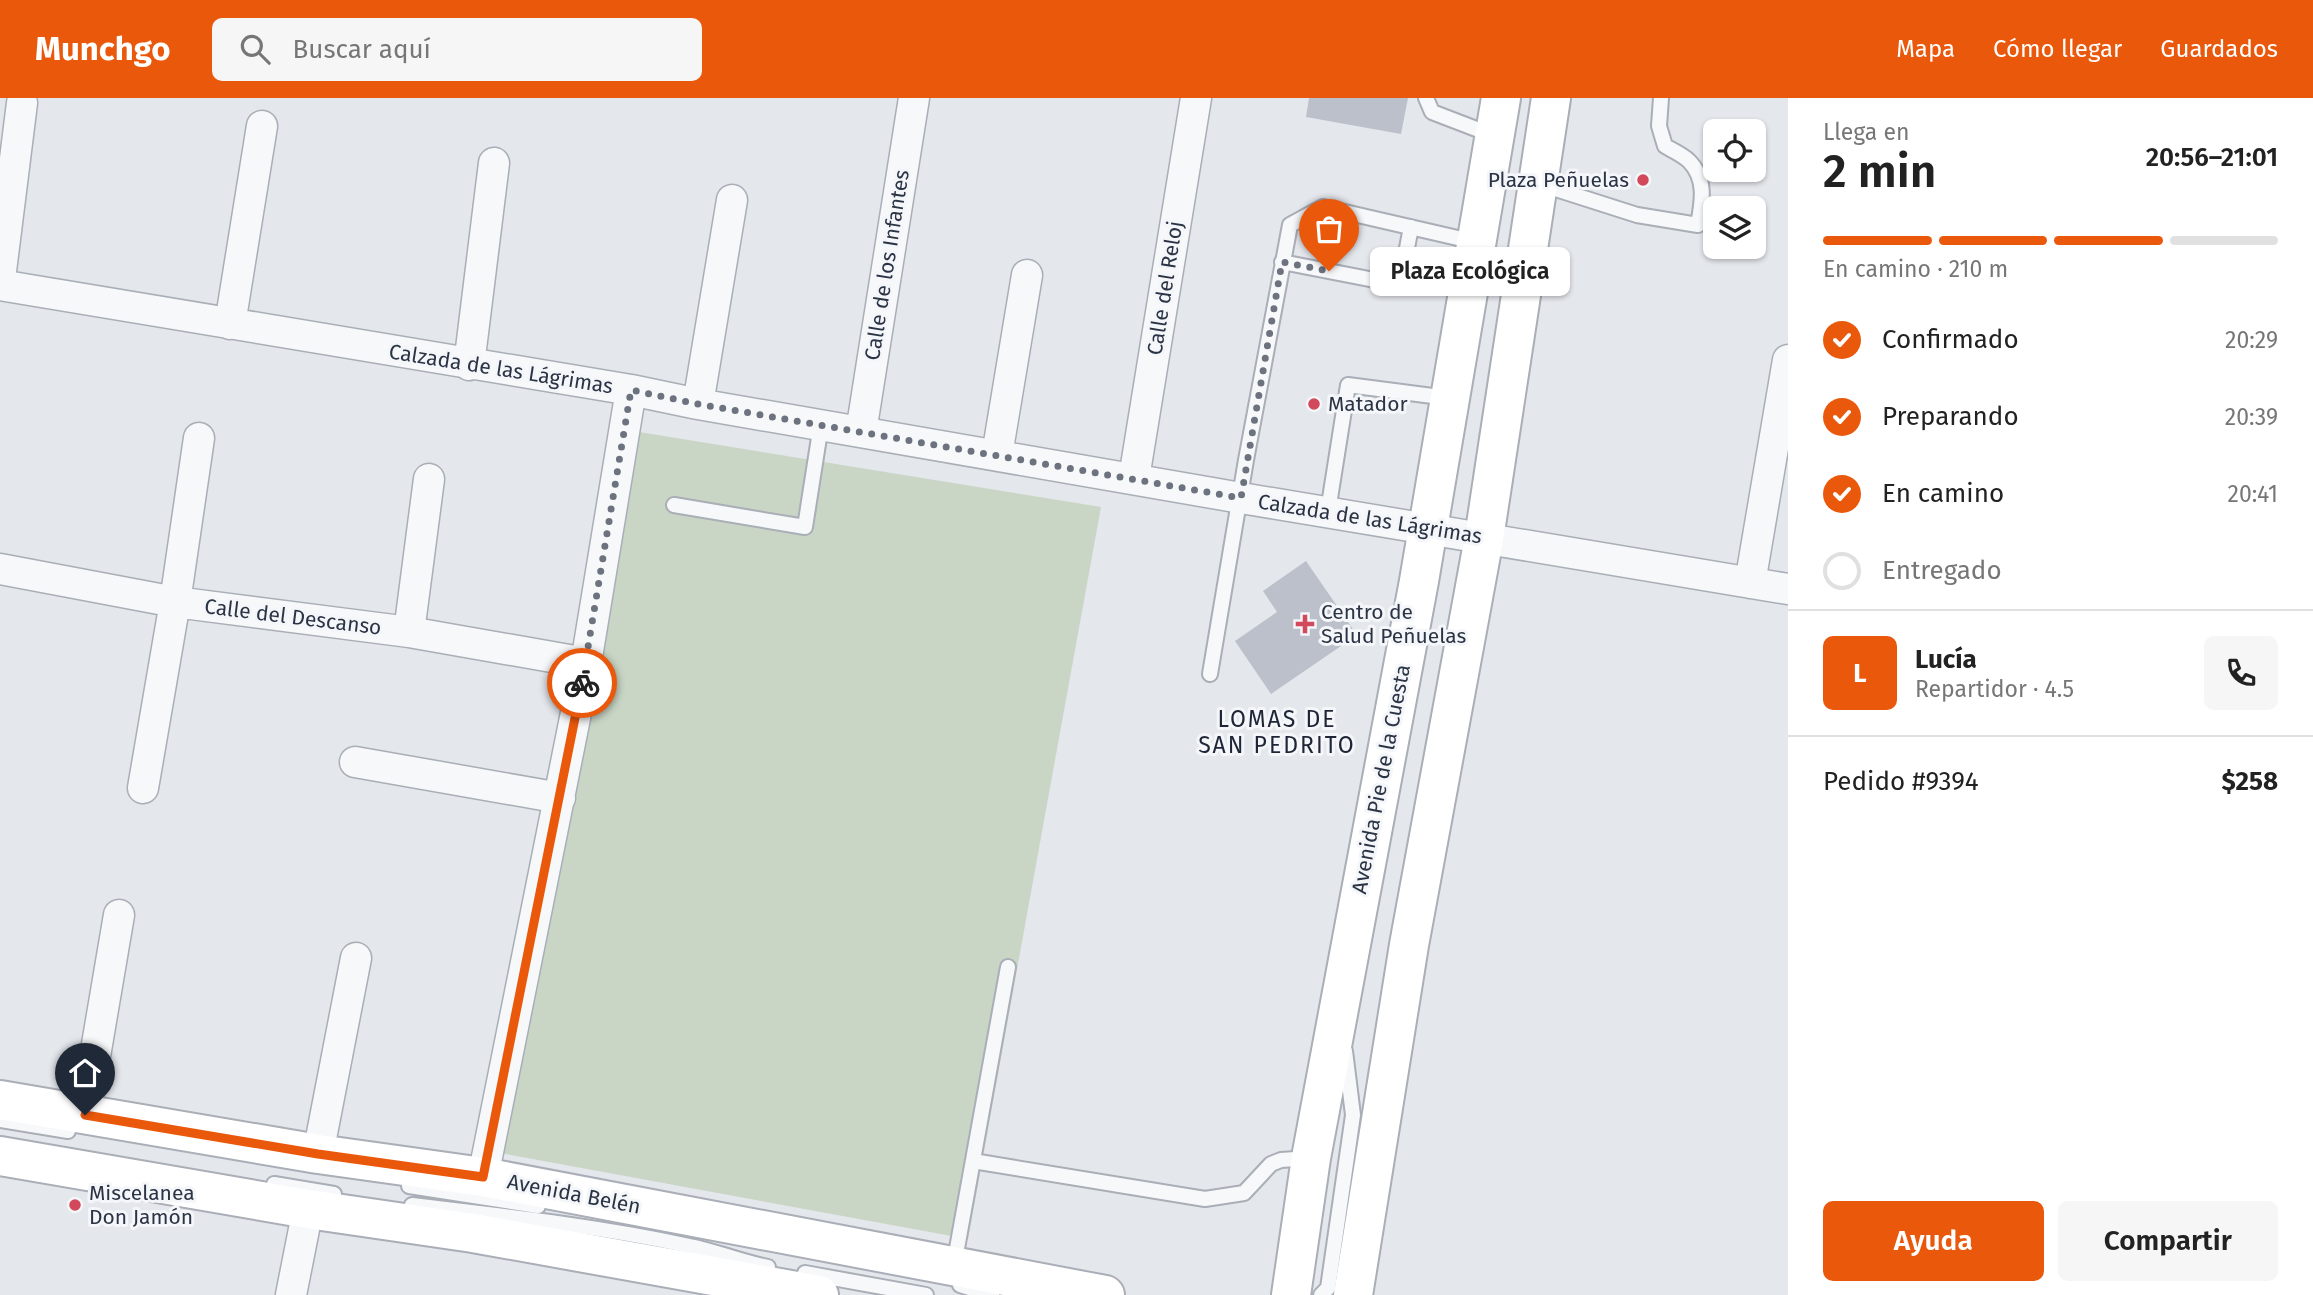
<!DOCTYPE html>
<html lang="es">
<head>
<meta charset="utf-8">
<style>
  body { margin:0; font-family:"Fira Sans",sans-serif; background:#f6f6f6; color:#222; height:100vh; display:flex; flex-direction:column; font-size:26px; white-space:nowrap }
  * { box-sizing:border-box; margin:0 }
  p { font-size:23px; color:#767676 }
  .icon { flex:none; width:38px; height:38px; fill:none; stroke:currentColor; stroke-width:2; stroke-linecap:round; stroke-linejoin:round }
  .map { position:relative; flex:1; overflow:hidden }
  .drawer { display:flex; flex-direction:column; background:#fff; width:525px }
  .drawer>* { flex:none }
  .fabs { position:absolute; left:1703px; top:21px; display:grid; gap:14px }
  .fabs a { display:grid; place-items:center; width:63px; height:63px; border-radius:10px; background:#fff; box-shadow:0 2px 5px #0004; font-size:35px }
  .pin { position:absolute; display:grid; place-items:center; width:60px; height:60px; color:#fff; margin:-72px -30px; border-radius:50% 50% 50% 0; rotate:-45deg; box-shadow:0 0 7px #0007 }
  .pin .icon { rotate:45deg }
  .courier { position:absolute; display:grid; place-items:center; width:70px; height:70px; margin:-35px; border:5px solid #ea580c; border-radius:50%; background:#fff; color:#222; box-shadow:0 2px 9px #0007 }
  .bubble { position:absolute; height:49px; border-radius:10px; background:#fff; box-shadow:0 2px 5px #0004; font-size:23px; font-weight:600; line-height:49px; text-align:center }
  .head em { font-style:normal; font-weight:600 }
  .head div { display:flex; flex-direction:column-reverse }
  .head { display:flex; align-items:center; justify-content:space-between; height:119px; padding:0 35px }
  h1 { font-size:46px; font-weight:600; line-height:52px }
  .bar { display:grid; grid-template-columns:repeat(4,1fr); gap:10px 7px; align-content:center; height:84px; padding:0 35px }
  .bar i { height:9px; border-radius:5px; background:#e0e0e0 }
  .bar .on { background:#ea580c }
  .bar p { grid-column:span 4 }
  .line { display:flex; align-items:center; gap:18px; padding:0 35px; border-top:2px solid #e0e0e0 }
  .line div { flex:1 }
  .round { display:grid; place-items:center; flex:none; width:74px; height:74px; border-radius:10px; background:#f6f6f6 }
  ol { padding:0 35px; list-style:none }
  li { display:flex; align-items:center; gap:21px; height:77px }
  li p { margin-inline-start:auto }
  li .icon { padding:7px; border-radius:50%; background:#ea580c; color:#fff; stroke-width:4 }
  li:last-child { color:#767676 }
  li i { width:38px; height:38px; border:4px solid #e0e0e0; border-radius:50% }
  .action { display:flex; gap:14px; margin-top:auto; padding:14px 35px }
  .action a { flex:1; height:80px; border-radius:10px; background:#ea580c; color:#fff; font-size:28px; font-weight:600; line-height:80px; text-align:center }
  .action a+a { background:#f6f6f6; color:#222 }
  header { display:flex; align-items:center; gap:42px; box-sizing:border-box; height:98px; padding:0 35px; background:#ea580c; color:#fff }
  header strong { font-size:33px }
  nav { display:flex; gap:38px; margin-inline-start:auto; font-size:24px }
  .search { width:490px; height:63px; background:#f6f6f6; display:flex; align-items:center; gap:18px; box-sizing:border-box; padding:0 24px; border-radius:10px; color:#767676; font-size:26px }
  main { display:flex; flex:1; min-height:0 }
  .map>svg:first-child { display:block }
  .green { fill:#c9d6c5 }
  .building { fill:#bbc0ca }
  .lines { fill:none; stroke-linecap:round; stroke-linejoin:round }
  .service-casing { stroke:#a9aeb7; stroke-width:18 }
  .minor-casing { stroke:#a9aeb7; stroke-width:33 }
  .secondary-casing { stroke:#a9aeb7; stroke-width:42 }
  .service { stroke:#f7f8fa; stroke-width:14 }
  .minor { stroke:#f7f8fa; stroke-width:30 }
  .secondary { stroke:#fff; stroke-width:38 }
  .done { stroke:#6c737f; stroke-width:7; stroke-dasharray:0 12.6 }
  .route { stroke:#ea580c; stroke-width:9 }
  .poi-dot { fill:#d1495b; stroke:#f4f6f9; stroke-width:2.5 }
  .labels { text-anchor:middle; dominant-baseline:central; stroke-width:6; stroke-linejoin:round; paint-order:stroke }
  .poi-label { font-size:21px; fill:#2b3445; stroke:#f4f6f9; text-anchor:start }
  .street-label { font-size:21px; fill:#2b3445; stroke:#f4f6f9 }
  .neighbourhood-label { font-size:23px; letter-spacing:2px; fill:#1d2536; stroke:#f4f6f9 }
</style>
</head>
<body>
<header>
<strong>Munchgo</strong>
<div class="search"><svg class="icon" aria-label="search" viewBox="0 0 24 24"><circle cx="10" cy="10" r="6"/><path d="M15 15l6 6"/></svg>Buscar aquí</div>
<nav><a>Mapa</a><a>Cómo llegar</a><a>Guardados</a></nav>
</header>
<main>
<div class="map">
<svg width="1788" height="1197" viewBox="0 0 1788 1197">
  <rect width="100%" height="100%" fill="#e4e7ec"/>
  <path class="green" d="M633,333L1101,409L968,1141L500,1055Z"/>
  <path class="building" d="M1309,0H1408L1401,36L1306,19Z
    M1306,463L1357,537L1271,596L1235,543L1277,514L1263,493Z"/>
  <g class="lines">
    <defs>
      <path id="service" d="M1426,0L1432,14L1492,37
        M1540,86L1637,117L1698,127C1702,105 1707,81 1689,63C1683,57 1672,52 1665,48L1659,28L1661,0
        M1282,164L1400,187L1411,129
        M674,407L805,429L821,327
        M1328,413L1348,287L1448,300
        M1210,576L1246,362L1290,127L1323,109L1475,144
        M0,1022L68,1033
        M973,1063L1205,1101L1244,1095L1271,1066L1281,1062L1310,1060
        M274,1086L334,1096
        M409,1088L538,1108
        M412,1107C505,1118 598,1128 690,1148C716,1153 741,1164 768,1169
        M954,1167L1008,869
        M805,1175L926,1197
        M960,1187L992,1197
        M1321,1197L1328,1190L1353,1017L1345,953"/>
      <path id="minor" d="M0,181L22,5
        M0,187L631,292L698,306L1241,400L1788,491
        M230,226L262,28
        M469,267L494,65
        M698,306L732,102
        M861,334L914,0
        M997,357L1027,177
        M1134,380L1196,0
        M0,471L175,504L409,534L586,565
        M1750,485L1788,262
        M409,534L429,381
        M355,664L560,700
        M143,690L175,504L199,340
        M85,1017L119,817
        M318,1056L356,860
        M483,1079L586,565L631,292
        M291,1197L308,1111"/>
      <path id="secondary" d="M0,1002L318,1056L483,1079L1105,1197
        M0,1058L308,1111L473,1135L819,1197
        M1291,1197L1311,1060L1419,483L1501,0
        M1353,1197L1409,847L1484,440L1551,0"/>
    </defs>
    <use href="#service" class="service-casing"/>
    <use href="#minor" class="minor-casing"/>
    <use href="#secondary" class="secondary-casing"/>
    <use href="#service" class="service"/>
    <use href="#minor" class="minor"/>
    <use href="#secondary" class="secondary"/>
  </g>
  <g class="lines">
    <path class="done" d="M582,585L631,292L698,306L1241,400L1282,164L1329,173"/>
    <path class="route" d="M85,1017L318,1056L483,1079L582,585"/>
  </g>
  <g class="poi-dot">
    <circle cx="1643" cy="82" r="7"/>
    <circle cx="1314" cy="306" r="7"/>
    <path d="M1301.5 515.5h7v7h7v7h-7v7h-7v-7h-7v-7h7z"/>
    <circle cx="75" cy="1107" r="7"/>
  </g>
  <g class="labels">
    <g class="poi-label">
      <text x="1629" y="82" text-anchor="end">Plaza Peñuelas</text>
      <text x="1328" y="306">Matador</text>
      <text x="1321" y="514">Centro de<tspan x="1321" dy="24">Salud Peñuelas</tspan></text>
      <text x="89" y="1095">Miscelanea<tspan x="89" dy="24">Don Jamón</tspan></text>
    </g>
    <g class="street-label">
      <text transform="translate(887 167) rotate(-81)">Calle de los Infantes</text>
      <text transform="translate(1165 190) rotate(-81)">Calle del Reloj</text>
      <text transform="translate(501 271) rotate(9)">Calzada de las Lágrimas</text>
      <text transform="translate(1370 421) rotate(9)">Calzada de las Lágrimas</text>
      <text transform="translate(293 519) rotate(7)">Calle del Descanso</text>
      <text transform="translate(1381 681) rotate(-79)">Avenida Pie de la Cuesta</text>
      <text transform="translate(574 1096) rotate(11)">Avenida Belén</text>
    </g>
    <g class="neighbourhood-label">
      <text x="1277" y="621">LOMAS DE<tspan x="1277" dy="26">SAN PEDRITO</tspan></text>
    </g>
  </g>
</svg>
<div class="fabs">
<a><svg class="icon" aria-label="locate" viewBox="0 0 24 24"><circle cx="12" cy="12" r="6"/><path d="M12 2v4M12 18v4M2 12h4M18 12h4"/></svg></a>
<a><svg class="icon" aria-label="layers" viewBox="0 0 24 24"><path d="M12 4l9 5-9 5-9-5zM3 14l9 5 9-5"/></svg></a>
</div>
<div class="pin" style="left:1329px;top:173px;background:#ea580c"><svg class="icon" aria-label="bag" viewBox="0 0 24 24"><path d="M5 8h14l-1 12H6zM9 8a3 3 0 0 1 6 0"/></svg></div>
<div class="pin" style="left:85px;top:1017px;background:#1f2937"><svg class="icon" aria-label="home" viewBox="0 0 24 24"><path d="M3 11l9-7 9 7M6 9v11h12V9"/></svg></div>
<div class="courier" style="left:582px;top:585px"><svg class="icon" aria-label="bike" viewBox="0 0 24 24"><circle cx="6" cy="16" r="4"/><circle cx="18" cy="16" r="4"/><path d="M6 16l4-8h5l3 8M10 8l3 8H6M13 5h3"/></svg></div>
<div class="bubble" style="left:1370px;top:149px;width:200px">Plaza Ecológica</div>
</div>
<section class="drawer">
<div class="head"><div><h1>2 min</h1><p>Llega en</p></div><em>20:56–21:01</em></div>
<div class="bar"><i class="on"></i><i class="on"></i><i class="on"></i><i></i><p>En camino · 210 m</p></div>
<ol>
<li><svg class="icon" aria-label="check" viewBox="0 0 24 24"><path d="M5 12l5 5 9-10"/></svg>Confirmado<p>20:29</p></li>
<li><svg class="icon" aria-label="check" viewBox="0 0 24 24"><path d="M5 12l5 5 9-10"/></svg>Preparando<p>20:39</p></li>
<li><svg class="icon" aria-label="check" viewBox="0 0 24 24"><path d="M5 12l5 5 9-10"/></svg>En camino<p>20:41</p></li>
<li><i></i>Entregado</li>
</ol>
<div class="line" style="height:126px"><b class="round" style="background:#ea580c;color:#fff">L</b><div><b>Lucía</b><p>Repartidor · 4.5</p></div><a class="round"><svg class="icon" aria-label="phone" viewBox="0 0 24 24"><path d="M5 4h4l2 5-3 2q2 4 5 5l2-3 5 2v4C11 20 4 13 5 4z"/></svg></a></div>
<div class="line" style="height:91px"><div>Pedido #9394</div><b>$258</b></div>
<div class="action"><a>Ayuda</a><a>Compartir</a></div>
</section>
</main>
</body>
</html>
